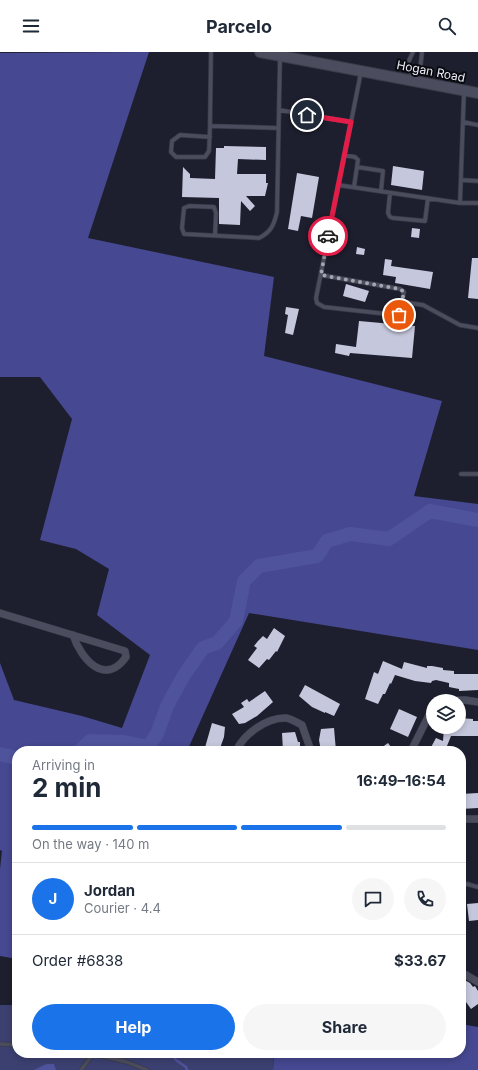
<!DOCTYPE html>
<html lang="en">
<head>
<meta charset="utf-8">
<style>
  body { margin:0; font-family:Inter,sans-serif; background:#f6f6f7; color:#1f2937; height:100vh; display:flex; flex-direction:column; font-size:15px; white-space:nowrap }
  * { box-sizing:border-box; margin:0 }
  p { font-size:13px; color:#747a83 }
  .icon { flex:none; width:22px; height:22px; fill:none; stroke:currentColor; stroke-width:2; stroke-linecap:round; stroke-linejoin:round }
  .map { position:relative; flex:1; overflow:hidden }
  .panel { position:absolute; left:12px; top:694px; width:454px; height:312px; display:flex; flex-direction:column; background:#fff; border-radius:16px; box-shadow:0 2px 6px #0003 }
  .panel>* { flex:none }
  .buttons { position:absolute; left:426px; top:642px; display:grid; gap:8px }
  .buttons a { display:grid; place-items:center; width:40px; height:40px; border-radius:50%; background:#fff; box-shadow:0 2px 6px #0003; font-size:20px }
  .pin { position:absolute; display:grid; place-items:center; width:34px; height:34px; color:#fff; margin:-17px; border:2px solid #fff; border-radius:50%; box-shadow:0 1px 4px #0007 }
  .courier { position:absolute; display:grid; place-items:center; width:40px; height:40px; margin:-20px; border:3px solid #e11d48; border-radius:50%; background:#fff; color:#222; box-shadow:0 1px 5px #0007 }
  .headline em { font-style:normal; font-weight:700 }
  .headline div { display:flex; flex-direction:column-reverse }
  .headline { display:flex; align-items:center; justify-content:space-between; height:68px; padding:0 20px }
  h1 { font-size:26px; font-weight:700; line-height:30px }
  .bar { display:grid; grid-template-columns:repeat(4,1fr); gap:6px 4px; align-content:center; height:48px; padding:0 20px }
  .bar i { height:5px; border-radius:3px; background:#e0e1e3 }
  .bar .selected { background:#1a73e8 }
  .bar p { grid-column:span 4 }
  .line { display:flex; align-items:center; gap:10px; padding:0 20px; border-top:1px solid #e0e1e3 }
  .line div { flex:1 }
  .round { display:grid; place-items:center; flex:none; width:42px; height:42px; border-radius:21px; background:#f6f6f7 }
  .primary-button { display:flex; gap:8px; margin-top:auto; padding:8px 20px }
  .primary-button a { flex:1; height:46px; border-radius:24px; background:#1a73e8; color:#fff; font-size:16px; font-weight:700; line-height:46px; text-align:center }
  .primary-button a+a { background:#f6f6f7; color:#1f2937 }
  header { display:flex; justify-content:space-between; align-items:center; height:52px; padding:0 20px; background:#fff; font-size:18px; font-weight:700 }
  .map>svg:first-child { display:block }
  .green { fill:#3c4071 }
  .forest { fill:#464891 }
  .water { fill:#4f539c }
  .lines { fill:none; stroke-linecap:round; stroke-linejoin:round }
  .stream { stroke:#4f539c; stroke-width:2.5 }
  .river { stroke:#4f539c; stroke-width:14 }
  .building { fill:#c5c7dc }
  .lane-casing { stroke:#3a3b48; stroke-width:5 }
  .street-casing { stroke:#3a3b48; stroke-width:8 }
  .secondary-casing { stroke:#3a3b48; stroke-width:12 }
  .lane { stroke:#4b4d5e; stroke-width:3.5 }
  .street { stroke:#4b4d5e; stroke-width:7 }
  .secondary { stroke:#4b4d5e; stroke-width:10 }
  .done { stroke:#a3a5b1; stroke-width:4; stroke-dasharray:0 7.2 }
  .route { stroke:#e11d48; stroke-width:5 }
  .labels { text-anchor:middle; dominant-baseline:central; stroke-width:4; stroke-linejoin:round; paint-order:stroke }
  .street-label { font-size:12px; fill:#ebedf7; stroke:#090a10 }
</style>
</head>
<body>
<header><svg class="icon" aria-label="menu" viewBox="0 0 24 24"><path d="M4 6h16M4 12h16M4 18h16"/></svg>Parcelo<svg class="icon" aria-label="search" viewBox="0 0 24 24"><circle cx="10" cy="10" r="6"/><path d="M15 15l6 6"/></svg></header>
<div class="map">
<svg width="478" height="1018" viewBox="0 0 478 1018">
  <rect width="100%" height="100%" fill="#1e1f2e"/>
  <path class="green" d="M0,953H17V1001H274L273,1018H0Z"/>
  <path class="forest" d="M149,0L88,186L274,225L264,304L442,349L414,444L478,452V598L249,561L187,699H17V907L0,904V817L2,799L0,798V611L14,648L82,664L122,676L150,603L97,563L109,517L76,497L40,488L72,367L40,325H0V1Z
    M461,972L478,975V1018H273L274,1001H461Z"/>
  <path class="water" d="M46,1012H54L56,1018H34Z"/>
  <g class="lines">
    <path class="stream" d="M170,1001L176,1008L186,1015L187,1018"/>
    <path class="river" d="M80,699L90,689L124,690L148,695L157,682L167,654L184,623L203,596L217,591L236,569L244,529L259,514L317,504L327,489L350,482L389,487L430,459L478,468
      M0,702L17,706"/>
  </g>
  <path class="building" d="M224,94L266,95V108L238,107L237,122H266V131H268L265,144H246L255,154L250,159L241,149L240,173L219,172V146L182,145L183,115L190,122V126L215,127L216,96H224Z
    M393,114L424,119L422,138L391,133Z
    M297,121L319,125L312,166L301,164L298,179L288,177Z
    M412,176L420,177L419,186L411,185Z
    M357,195L365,197L364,203L356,202Z
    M472,206H478V247L468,246Z
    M385,207L392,208L391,214L433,220L430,237L395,231L396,225L383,223Z
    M346,232L369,239L365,250L343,244Z
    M286,255L299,257L293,283L285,281L288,263L285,262Z
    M359,269L415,274L412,306L350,301L349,304L335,301L336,292L356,295Z
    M274,576L285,584L277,600L276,599L269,608L267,607L259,616L248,608L257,596L254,594L258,589L263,584L267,587Z
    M383,609L402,617L404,610L427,616V614H432L443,616V618L454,619V622H478V638L459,639V637L449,635V631L436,628L432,629L431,631L415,629L395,623L391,632L390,631L385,642H383L378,652L365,647L374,620L378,622Z
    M305,633L340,652L334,664L325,660V661L312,655L299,644Z
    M265,639L273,650L257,664L245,671L239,672L232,662L244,655L241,651L247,647L249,650Z
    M399,657L417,665L408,685L390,677Z
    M459,666L473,667V669H478V684H451L445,699H429L436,686L443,689L444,675H459Z
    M212,671L225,675L224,685L219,699H204Z
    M334,676L336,699H321L319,688L321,677Z
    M295,680L298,690H300V699H283L282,681Z
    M388,691L394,699H377Z
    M478,741V756L461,757V742Z
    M478,851V868L469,869L467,852Z
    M461,926L470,931L473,935L475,934L478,939V952L471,957L461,943Z"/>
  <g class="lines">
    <defs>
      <path id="lane" d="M211,0L210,74L278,76
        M412,23L420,19L422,0
        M411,27L412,23L406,15L413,0
        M279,58L351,70
        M463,70L478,73
        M210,85L180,83L172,89L171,100L176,105H205L209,99L210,74
        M344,103L355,105L358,108L354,135
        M357,115L383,119L381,139
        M461,128L478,129
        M338,133L460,151H478
        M390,141L388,161L390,165L393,166L425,169L428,146
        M460,151L464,39
        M215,184L216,161L214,155L189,154L184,156L182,176L184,182L259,186C271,180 274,173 277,160L280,5
        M321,223L400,237L404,240L399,263H396L324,255L317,251L316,246L361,20
        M403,250L423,253L460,273L478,276
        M461,422H478
        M461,833L467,832L478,835
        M0,992L17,993
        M89,1001L127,1010L147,1018
        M81,1018L93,1002"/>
      <path id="street" d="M0,561L125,599L126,605C105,635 81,607 73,583
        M443,649L465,648L478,650
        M236,699C244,682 266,666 285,666C291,666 297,671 302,673L311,699
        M411,699L433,655
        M461,767H478
        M461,920L478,930"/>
      <path id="secondary" d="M260,0L478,41"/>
    </defs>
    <use href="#lane" class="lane-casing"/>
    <use href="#street" class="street-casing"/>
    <use href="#secondary" class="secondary-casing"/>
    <use href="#lane" class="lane"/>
    <use href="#street" class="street"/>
    <use href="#secondary" class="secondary"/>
  </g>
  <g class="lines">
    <path class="done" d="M328,184L321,223L400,237L404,240L399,263"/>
    <path class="route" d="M307,63L351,70L328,184"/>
  </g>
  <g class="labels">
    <g class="street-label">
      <text transform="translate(431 19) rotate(11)">Hogan Road</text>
    </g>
  </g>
</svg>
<div class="buttons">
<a><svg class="icon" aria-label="layers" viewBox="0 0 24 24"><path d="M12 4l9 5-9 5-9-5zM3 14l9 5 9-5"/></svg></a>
</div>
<div class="pin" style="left:399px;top:263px;background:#ea580c"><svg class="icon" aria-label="bag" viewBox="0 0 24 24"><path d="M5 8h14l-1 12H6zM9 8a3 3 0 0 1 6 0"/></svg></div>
<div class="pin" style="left:307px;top:63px;background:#1f2937"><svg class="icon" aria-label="home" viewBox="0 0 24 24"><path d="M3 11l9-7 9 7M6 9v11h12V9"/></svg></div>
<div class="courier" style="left:328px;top:184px"><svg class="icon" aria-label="car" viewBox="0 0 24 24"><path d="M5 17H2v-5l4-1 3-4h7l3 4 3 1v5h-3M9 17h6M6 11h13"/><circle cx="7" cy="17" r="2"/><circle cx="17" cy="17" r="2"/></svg></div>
<section class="panel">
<div class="headline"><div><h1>2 min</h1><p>Arriving in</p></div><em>16:49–16:54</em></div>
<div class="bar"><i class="selected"></i><i class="selected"></i><i class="selected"></i><i></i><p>On the way · 140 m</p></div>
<div class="line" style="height:72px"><b class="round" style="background:#1a73e8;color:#fff">J</b><div><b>Jordan</b><p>Courier · 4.4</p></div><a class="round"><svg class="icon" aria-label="chat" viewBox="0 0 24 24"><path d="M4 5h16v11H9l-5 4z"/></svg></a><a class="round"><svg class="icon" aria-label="phone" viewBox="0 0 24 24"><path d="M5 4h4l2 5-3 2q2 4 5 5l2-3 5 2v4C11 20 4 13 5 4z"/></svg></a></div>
<div class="line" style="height:52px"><div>Order #6838</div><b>$33.67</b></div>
<div class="primary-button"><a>Help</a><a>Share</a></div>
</section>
</div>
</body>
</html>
